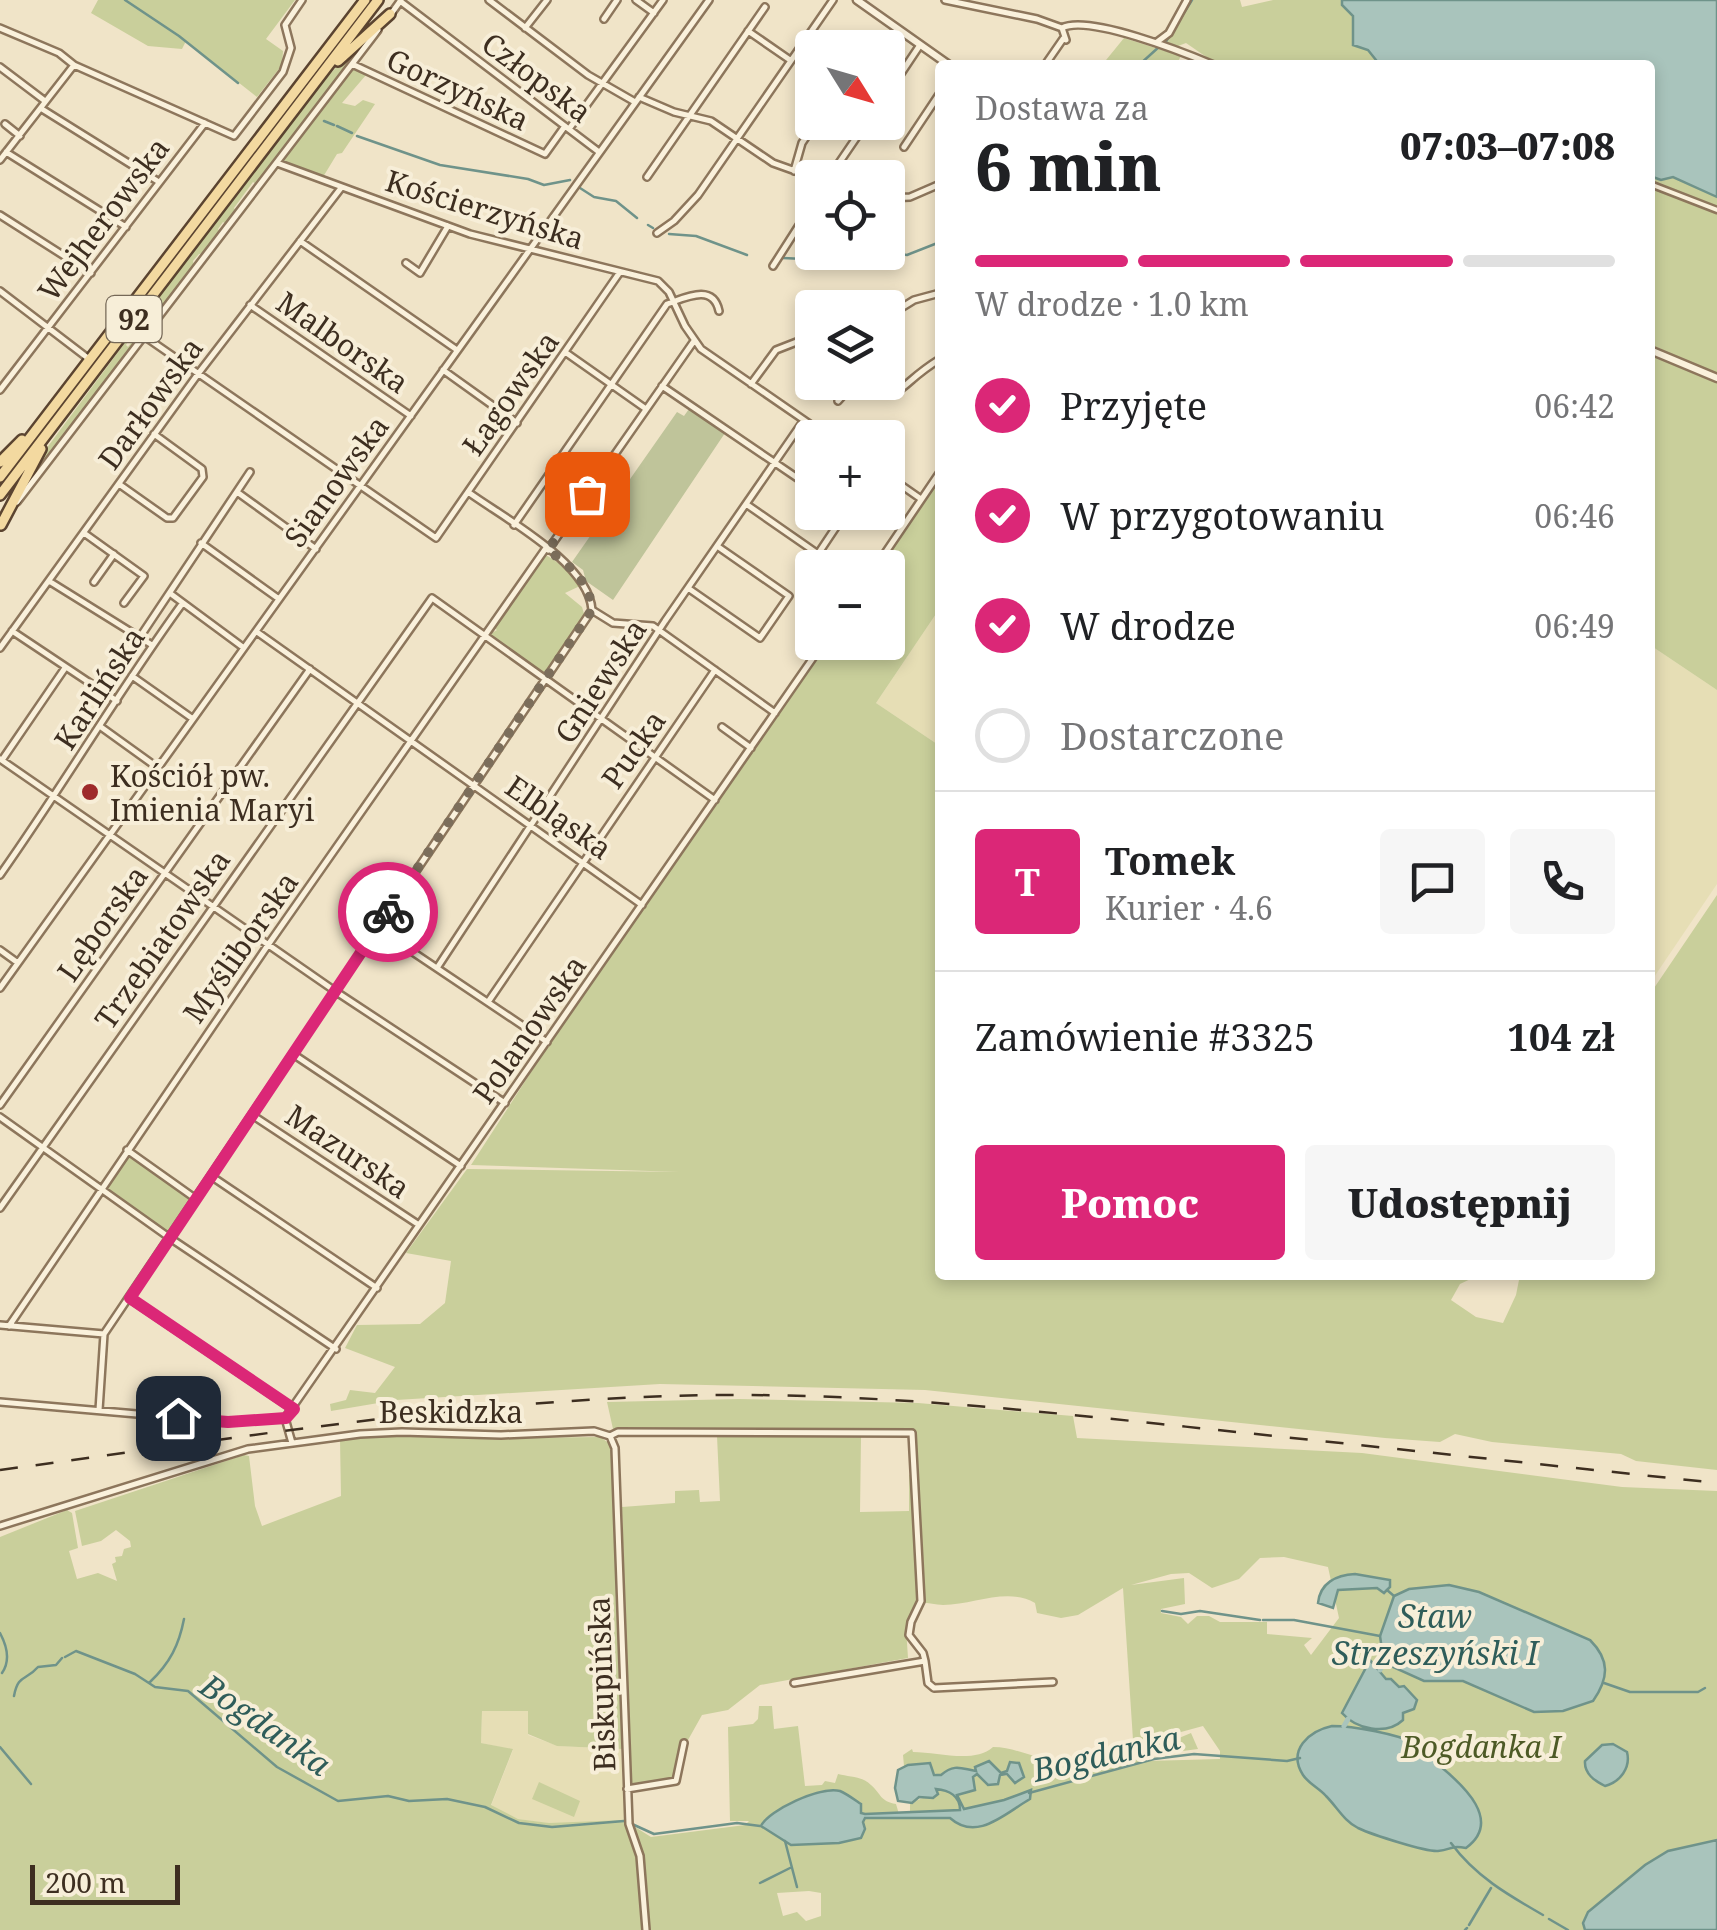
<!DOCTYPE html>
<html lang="pl">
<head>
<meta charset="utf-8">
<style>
  body { margin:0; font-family:"Noto Serif",serif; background:#f6f6f6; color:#202124; height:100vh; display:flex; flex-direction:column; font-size:38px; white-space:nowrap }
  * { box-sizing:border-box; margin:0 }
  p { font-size:32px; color:#757577 }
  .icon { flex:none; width:55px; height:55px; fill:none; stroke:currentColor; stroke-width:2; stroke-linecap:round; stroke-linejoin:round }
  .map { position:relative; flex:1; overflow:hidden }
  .details { position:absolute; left:935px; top:60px; width:720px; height:1220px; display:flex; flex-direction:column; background:#fff; border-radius:10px; box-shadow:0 5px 15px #0003 }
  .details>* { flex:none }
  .needle { width:65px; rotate:127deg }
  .fabs { position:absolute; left:795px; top:30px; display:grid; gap:20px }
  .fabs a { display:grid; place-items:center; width:110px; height:110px; border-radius:10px; background:#fff; box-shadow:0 5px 15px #0003; font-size:50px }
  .scale { position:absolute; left:30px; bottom:25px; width:150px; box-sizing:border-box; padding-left:10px; border:5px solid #3d2e20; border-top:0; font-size:28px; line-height:35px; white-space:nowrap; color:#3d2e20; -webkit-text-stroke:8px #f7eed8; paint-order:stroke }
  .pin { position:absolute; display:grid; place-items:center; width:85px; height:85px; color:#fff; margin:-42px; border-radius:20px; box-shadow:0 5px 15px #0006 }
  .courier { position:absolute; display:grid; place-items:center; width:100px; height:100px; margin:-50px; border:8px solid #db2777; border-radius:50%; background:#fff; color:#222; box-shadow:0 2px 12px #0007 }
  .summary em { font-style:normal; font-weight:800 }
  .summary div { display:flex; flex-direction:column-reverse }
  .summary { display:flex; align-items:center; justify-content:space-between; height:170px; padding:0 40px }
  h1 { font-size:65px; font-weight:800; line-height:75px }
  .bar { display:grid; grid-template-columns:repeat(4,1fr); gap:15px 10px; align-content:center; height:120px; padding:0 40px }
  .bar i { height:12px; border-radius:8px; background:#e0e0e0 }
  .bar .selected { background:#db2777 }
  .bar p { grid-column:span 4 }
  .line { display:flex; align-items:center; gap:25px; padding:0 40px; border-top:2px solid #e0e0e0 }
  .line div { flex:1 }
  .round { display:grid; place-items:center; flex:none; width:105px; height:105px; border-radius:10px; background:#f6f6f6 }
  ol { padding:0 40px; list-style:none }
  li { display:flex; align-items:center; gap:30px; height:110px }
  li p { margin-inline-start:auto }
  li .icon { padding:10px; border-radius:50%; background:#db2777; color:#fff; stroke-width:4 }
  li:last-child { color:#757577 }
  li i { width:55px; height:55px; border:5px solid #e0e0e0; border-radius:50% }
  .cta { display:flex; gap:20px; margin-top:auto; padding:20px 40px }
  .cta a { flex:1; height:115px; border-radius:10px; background:#db2777; color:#fff; font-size:40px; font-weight:800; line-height:115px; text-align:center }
  .cta a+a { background:#f6f6f6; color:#202124 }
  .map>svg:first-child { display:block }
  .farmland { fill:#e6deb5 }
  .green { fill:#c9cf9b; fill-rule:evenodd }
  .cemetery { fill:#bfc49a }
  .water { fill:#a9c4bc; stroke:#6f938a; stroke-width:2.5 }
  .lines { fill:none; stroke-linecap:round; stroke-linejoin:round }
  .stream { stroke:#6f938a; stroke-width:2.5 }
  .canal { stroke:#a9c4bc; stroke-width:5 }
  .pedestrian-casing { stroke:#8d765c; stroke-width:9 }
  .minor-casing { stroke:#8d765c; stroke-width:10 }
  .tertiary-casing { stroke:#8d765c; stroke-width:11 }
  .primary-casing { stroke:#5b4430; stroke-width:14 }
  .pedestrian { stroke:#faf1dc; stroke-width:4 }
  .minor { stroke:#faf1dc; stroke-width:5 }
  .tertiary { stroke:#faf1dc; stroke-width:6 }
  .primary { stroke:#f3d9a0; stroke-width:9 }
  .rail { stroke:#3d2e20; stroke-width:2.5; stroke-dasharray:18 18; stroke-linecap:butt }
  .done { stroke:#7c6e5b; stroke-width:10; stroke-dasharray:0 18 }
  .route { stroke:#db2777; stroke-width:12 }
  .poi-dot { fill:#9e2a2b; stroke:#f7eed8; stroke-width:4 }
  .labels { text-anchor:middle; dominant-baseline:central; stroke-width:8; stroke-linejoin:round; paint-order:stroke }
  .shield { fill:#f7eed8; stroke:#756857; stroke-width:2.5 }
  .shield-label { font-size:28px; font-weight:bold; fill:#3d2e20 }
  .street-label { font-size:30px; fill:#3d2e20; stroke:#f7eed8 }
  .poi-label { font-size:30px; fill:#3d2e20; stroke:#f7eed8; text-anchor:start }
  .park-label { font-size:30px; font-style:italic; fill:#4d5a26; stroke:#f7eed8 }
  .water-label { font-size:32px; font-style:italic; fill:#2f5d5a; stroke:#f7eed8 }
</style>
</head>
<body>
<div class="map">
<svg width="1717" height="1930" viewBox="0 0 1717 1930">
  <rect width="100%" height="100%" fill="#f0e4c8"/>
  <path class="farmland" d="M940,608V746L876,703Z
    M1650,645L1717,690V884L1650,983Z
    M482,1711H528V1735L558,1746L621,1749L625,1820L554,1824L518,1819L491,1806L513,1750L481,1743Z"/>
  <path class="green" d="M98,0H295L266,39L283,51L282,65L257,97L186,41L182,49L148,46L91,13Z
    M368,0H374L0,490V482Z
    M1189,0H1240L1242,7L1273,0H1379L1402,65H1218L1186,43L1178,46L1165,43Z
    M375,28L256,184L253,182L234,208L236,211L226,224L223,222L218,229L220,232L204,253L199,254L193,261L194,265L156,314L153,306L157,299L324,80Z
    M1124,38L1181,56L1176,65H1102Z
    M351,70H357L366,75L342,103L355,106L363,100L375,104L342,153L337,154L323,177L284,163V157Z
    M1650,176L1673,177L1717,197V690L1650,645V355L1657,358L1661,349L1650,344Z
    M145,324L148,326L21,492L46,449L136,328L126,345L128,347Z
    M940,478V608L876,703L940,746V1275H1479L1460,1284L1451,1300L1476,1317L1503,1323L1516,1295L1520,1275H1650V994L1717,895V1470L1636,1461L1621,1454L1492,1442L1455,1434L1440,1442L1385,1438L925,1390L660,1384L396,1400L331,1411L330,1404L346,1400L350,1390L375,1393L395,1367L345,1348L357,1325L420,1324L445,1303L451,1261L406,1253L467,1169L680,1172L471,1165L555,1035L826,643L888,642V568L878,567Z
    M546,555L566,568L580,586L565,593L582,607L585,617L548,671L542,673L491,639L490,634L497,630L494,628Z
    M127,1155L134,1156L192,1198L169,1234L104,1189Z
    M739,1399L918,1403L1073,1416L1077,1438L1362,1453L1622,1487L1717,1491V1930H0V1537L67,1510L72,1513L78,1548L69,1551L77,1579L98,1573L117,1581L112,1564L116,1562L115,1557L122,1556L124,1549L131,1547L130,1541L116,1530L101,1541L82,1546L75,1511L244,1455L249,1456L255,1506L262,1526L341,1496L340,1439L391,1434L496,1438L600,1437L613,1446L623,1749L557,1746L528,1734V1711H482L481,1743L513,1749L491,1805L518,1819L549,1823L624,1820L651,1837L745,1825L749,1821H730L728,1727L753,1724L758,1719L759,1706H772L774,1729L798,1726L805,1786L822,1785L825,1781L835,1783L838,1774C849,1777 862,1776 871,1785C882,1795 880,1801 896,1804L899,1814L910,1813V1803L928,1796L936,1789L951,1791L960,1803L957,1795L977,1774L1024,1777L1021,1766L1001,1773L995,1766L941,1775L904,1766L903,1755L912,1749L913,1752C938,1752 974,1764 993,1747C1013,1747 1028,1756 1047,1759C1078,1763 1104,1749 1133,1740L1123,1588L1078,1615L1061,1618L1037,1613L1035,1603C1007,1587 974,1605 943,1605C934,1605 927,1602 918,1603L906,1628L908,1658L760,1685L728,1710L702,1715L688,1740L680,1743L675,1779L634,1787L630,1785L622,1507L675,1503V1491L699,1490L700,1502L720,1501L717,1436L861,1437L860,1512L909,1511V1475L916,1471L914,1431L613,1429L607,1402ZM1284,1557L1328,1567L1339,1618L1311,1655L1304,1645L1312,1638L1267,1634V1622H1220L1209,1616H1197L1188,1624L1181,1617L1161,1613V1609L1185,1604L1184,1578L1131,1585L1171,1574L1189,1573L1212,1588L1239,1579L1260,1558ZM1203,1726L1220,1751V1759L1146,1761L1149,1759V1746L1152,1755L1198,1749L1191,1733L1179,1738H1159ZM809,1891L821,1893V1916L806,1921L797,1912L783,1916L777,1893Z
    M539,1782L580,1801L574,1817L532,1799Z"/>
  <path class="cemetery" d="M689,409L725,433L613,600L586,581L583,570L572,562L677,412L684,416Z"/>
  <path class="water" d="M1342,0H1717V197L1673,177L1661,180L1650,176V65H1380L1368,50L1353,45V16L1342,5Z
    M1355,1574L1390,1580V1587L1384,1593L1377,1588L1338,1590L1333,1608L1318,1603C1320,1583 1336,1575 1355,1574Z
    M1449,1585L1479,1592L1590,1640C1610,1660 1609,1678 1593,1701L1563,1711L1534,1712L1463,1681H1424L1384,1663L1380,1636L1394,1596L1409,1589Z
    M1370,1660L1386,1679H1391L1399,1687L1404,1686L1417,1700L1414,1709L1403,1713V1720C1386,1736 1356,1729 1342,1713Z
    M1332,1726C1353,1726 1398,1734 1417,1744C1425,1749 1433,1759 1440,1766C1463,1785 1503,1821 1466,1848C1449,1845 1452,1850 1438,1851C1426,1852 1373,1835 1358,1828C1344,1821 1337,1807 1326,1796C1319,1788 1309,1784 1303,1775C1287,1750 1309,1731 1332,1726Z
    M1613,1744L1627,1752C1631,1768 1620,1782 1605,1786C1595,1781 1584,1774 1585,1761L1602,1745Z
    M989,1761L1001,1773L1007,1771L1010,1762L1019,1763L1024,1777L1015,1783L1007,1774L1000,1775L998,1784L988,1785L977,1774L973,1777L975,1790L957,1795L964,1809L1004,1800L1031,1790L1030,1799C1004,1814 977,1842 950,1818H865L863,1822L865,1829L861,1838L839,1843L791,1845L761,1826C769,1810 820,1786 840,1791C847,1794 855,1800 861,1804V1813L865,1814L960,1810C960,1796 949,1790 936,1789L938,1794L933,1798L919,1797L912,1803L898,1801L895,1788L898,1770L908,1765L930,1763L934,1775H941C955,1763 962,1769 976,1771L975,1767Z
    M1717,1840V1930H1585L1583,1923L1588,1912L1645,1865L1668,1851Z"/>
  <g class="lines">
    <path class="stream" d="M125,0L179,36L238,83
      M1165,43L1192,0
      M1139,65L1160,46
      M324,121L334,125
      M337,126L352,133
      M357,136L440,165L528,179L544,185L570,180
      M580,188L594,197L616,201L637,218
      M648,225L653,228
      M669,234L696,236L747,255
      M885,252L907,255L940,242
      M783,258L804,259L821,252
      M1387,1590L1394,1596
      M1162,1611L1181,1614L1200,1611L1260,1620
      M1263,1620H1294L1380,1636
      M0,1633C7,1646 11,1660 2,1673
      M65,1657L76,1651L135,1674L155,1687L188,1691L277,1767L338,1801L388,1796L409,1801L447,1799L485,1807L519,1823L552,1827L624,1821
      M150,1682C170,1663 179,1645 184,1619
      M1604,1683L1630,1692H1698L1705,1688
      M14,1696C18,1674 26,1681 38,1667L56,1665L62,1658
      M0,1747L31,1784
      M1029,1793L1154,1759L1194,1754L1287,1761L1300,1758
      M632,1824L654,1834L737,1823L760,1826
      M785,1841L797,1887
      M1451,1843C1475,1876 1508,1895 1543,1915
      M760,1883L790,1868
      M1549,1919L1568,1930
      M1469,1925L1491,1888
      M1465,1930L1467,1928"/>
    <path class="canal" d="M1380,1670L1384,1663
      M1344,1726L1348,1719"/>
    <defs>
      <path id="pedestrian" d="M1650,184L1717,210"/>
      <path id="minor" d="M489,0L588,75L635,102
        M636,0L654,13
        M945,0L1037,19L1062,28
        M400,1L599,152
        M391,14L401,0
        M604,19L617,0
        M0,28L59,53L74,65L234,136L283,72L291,48L285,25L302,0
        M525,28L547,0
        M748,31L790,60
        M1066,40L1062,28C1088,14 1185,53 1214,65
        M1157,42L1169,33L1187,0
        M352,64L545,154L565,126
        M1045,65L1063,39
        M0,67L45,101
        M888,93L920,45
        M639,97L674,112L711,121L773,163L815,178
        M42,109L159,182
        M5,124L20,136
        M569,129L663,0
        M904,147L940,93
        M6,152L126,227
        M0,160L74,65
        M277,163L470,234L658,281L669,292L685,326L701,349L830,438
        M794,171L802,143L816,122
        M647,177L765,7
        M835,178L839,163L867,122
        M888,198L910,197L940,184
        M0,215L91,273
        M657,233L674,221L698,195L833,0
        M300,241L457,350
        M406,263L420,273L448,226
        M773,266L812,205
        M0,291L89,359
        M250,305L411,416
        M888,316L914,300L940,293
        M144,336L436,538L620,272
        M565,352L646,409
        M443,370L517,423
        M888,374L896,393
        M751,384L776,350L812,336
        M662,386L812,488
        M0,390L205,123
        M838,401L846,392C913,399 891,389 940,359
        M888,476L921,499
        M119,484L167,518H173L203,477L202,469L154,434
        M237,492L316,549
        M468,492C504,518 589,563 592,610L613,623L653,626L775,713
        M17,502L378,30
        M746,504L818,554L846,512
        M514,525L667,304C685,298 713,283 719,311
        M84,533L144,576L124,603
        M201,543L279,599
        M548,550L694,341
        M875,568L940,472
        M49,581L152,645
        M94,582L114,554
        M688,588L760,638L789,596L717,546
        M171,594L244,648
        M12,631L117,701
        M257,632L642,905
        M140,637L250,472
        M0,648L198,374L341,188
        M132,676L193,719
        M101,727L158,768
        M722,727L751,748
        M0,759L335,991L505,1103
        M2,760L65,668
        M0,875C63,786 118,692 182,604
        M377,928L547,1042
        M0,950L18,963
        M437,968L665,621L804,420
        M0,988L709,0
        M488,1002L715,670
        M293,1054L461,1166
        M0,1105L310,669
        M252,1115L419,1225
        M0,1117L170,1238L336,1349
        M127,1150L196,1199
        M211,1176L377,1288
        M0,1208L432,598L715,800
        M129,1298L293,1409
        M0,1325L104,1334
        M9,1326L268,945L546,548
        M0,1402L228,1422L285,1418
        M99,1410L104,1334L592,610
        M285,1418L824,642
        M285,1418L292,1443
        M610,1436L615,1448L629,1824L640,1856L646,1930
        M0,1526L248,1449L360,1434L402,1432L501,1435L594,1431L610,1436L618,1432L912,1433L921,1601L911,1622L909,1635L923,1653L925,1661L794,1683
        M925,1661L928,1683L934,1688L1053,1682
        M627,1789L676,1781L684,1743"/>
      <path id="tertiary" d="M857,0L949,65
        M1650,350L1717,378"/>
      <path id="primary" d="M338,61L390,14
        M0,462L22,440
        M0,477L365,0
        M0,495L378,0
        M1,525L41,449"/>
    </defs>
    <use href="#pedestrian" class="pedestrian-casing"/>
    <use href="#minor" class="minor-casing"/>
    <use href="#tertiary" class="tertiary-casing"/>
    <use href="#primary" class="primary-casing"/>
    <use href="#pedestrian" class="pedestrian"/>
    <use href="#minor" class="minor"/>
    <use href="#tertiary" class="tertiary"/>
    <use href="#primary" class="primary"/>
    <path class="rail" d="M0,1470C240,1438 481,1397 724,1395C886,1394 1047,1412 1208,1429C1378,1447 1547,1465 1717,1483"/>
  </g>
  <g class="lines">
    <path class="done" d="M388,912L592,610C590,582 569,565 548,550L587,494"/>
    <path class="route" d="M178,1418L228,1422L286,1418L294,1409L130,1298L388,912"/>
  </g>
  <circle class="poi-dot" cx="90" cy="792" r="10"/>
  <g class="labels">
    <rect class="shield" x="106.5" y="296" width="55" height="46" rx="8"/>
    <g class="shield-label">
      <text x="134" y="319">92</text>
    </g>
    <g class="street-label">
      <text transform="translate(537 77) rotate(37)">Człopska</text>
      <text transform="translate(458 89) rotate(25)">Gorzyńska</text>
      <text transform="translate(485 209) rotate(17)">Kościerzyńska</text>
      <text transform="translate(103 219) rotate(-53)">Wejherowska</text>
      <text transform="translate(343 342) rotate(35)">Malborska</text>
      <text transform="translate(510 393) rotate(-55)">Łagowska</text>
      <text transform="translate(150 403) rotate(-54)">Darłowska</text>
      <text transform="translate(336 481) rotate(-54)">Sianowska</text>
      <text transform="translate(600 681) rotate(-57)">Gniewska</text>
      <text transform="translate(99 688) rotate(-57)">Karlińska</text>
      <text transform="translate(633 749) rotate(-55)">Pucka</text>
      <text transform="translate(559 817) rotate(35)">Elbląska</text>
      <text transform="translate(102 923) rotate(-55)">Lęborska</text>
      <text transform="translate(162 939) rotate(-55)">Trzebiatowska</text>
      <text transform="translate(240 947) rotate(-55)">Myśliborska</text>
      <text transform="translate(529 1029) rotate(-55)">Polanowska</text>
      <text transform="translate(348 1151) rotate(34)">Mazurska</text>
      <text x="451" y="1411">Beskidzka</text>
      <text transform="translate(601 1684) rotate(-92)">Biskupińska</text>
    </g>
    <g class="poi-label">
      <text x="110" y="775">Kościół pw.<tspan x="110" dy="34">Imienia Maryi</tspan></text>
    </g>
    <g class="park-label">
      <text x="1481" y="1746">Bogdanka I</text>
    </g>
    <g class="water-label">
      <text x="1435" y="1615">Staw<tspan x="1435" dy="37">Strzeszyński I</tspan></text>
      <text transform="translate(266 1724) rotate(35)">Bogdanka</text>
      <text transform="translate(1106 1753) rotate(-13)">Bogdanka</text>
    </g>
  </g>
</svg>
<div class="fabs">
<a><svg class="needle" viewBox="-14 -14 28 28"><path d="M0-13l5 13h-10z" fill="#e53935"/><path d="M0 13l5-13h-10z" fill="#757577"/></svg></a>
<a><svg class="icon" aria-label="locate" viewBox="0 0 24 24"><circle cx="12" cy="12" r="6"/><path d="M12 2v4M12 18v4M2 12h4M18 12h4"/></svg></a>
<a><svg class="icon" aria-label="layers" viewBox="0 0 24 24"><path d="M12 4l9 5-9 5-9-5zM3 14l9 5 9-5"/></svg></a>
<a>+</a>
<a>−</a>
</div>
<div class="scale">200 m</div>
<div class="pin" style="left:587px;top:494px;background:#ea580c"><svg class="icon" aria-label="bag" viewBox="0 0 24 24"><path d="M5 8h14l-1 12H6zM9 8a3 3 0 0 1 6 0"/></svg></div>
<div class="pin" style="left:178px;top:1418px;background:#1f2937"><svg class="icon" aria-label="home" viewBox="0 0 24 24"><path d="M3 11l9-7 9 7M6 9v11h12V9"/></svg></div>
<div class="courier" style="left:388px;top:912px"><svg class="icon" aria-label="bike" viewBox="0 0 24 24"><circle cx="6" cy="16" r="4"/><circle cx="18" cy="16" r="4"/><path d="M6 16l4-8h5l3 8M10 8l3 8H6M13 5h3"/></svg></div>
<section class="details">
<div class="summary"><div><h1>6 min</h1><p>Dostawa za</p></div><em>07:03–07:08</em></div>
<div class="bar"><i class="selected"></i><i class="selected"></i><i class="selected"></i><i></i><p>W drodze · 1.0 km</p></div>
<ol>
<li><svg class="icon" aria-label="check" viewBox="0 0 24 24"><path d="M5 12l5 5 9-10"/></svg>Przyjęte<p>06:42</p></li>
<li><svg class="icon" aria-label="check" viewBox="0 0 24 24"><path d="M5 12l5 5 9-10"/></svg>W przygotowaniu<p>06:46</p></li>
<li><svg class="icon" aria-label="check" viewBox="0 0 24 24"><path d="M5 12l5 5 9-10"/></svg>W drodze<p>06:49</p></li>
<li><i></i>Dostarczone</li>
</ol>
<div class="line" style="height:180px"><b class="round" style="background:#db2777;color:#fff">T</b><div><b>Tomek</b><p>Kurier · 4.6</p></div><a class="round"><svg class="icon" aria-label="chat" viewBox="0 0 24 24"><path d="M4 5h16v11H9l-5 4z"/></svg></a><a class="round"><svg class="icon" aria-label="phone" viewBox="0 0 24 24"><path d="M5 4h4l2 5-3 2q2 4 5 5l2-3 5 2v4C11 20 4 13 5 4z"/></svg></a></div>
<div class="line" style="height:130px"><div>Zamówienie #3325</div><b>104 zł</b></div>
<div class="cta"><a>Pomoc</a><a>Udostępnij</a></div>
</section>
</div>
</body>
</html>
